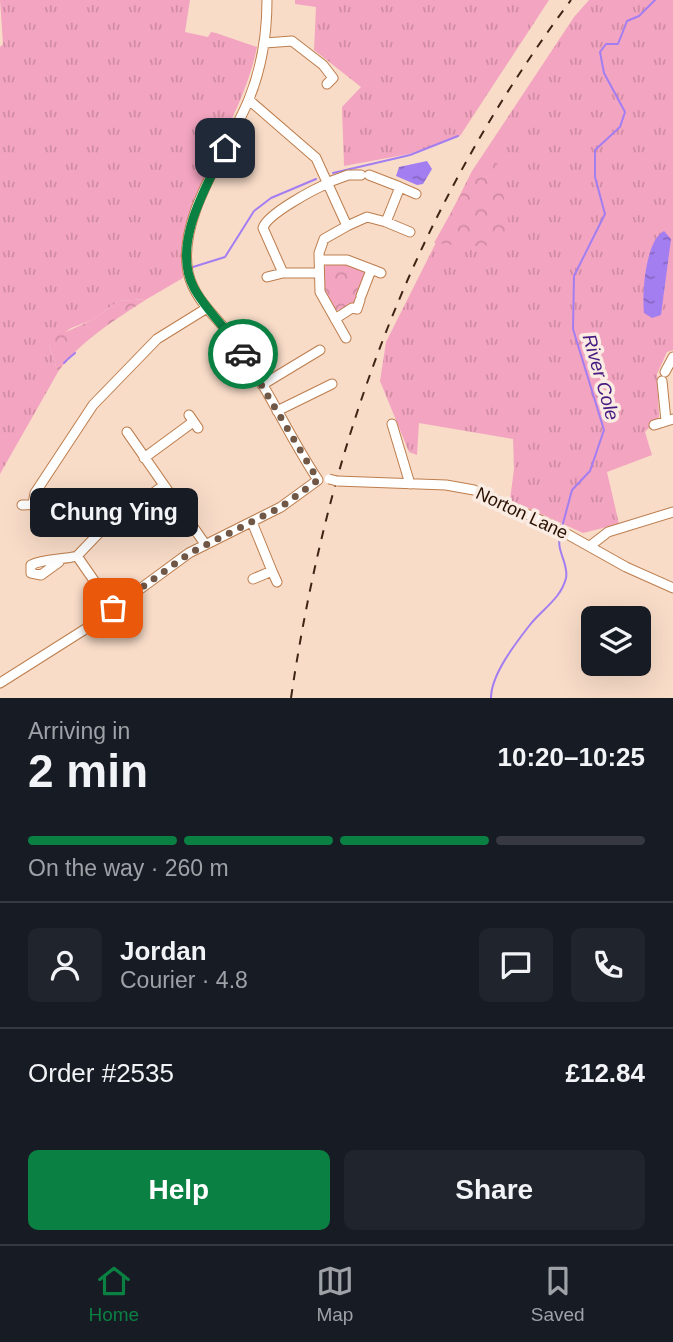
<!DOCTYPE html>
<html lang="en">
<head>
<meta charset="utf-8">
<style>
  body { margin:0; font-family:Arial,sans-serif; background:#20242c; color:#f1f3f6; height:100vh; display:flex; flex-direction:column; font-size:26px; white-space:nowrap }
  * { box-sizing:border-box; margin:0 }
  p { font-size:23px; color:#9ea1a6 }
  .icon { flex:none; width:38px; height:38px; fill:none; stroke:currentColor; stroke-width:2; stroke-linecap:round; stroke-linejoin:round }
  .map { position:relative; height:698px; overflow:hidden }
  .panel { display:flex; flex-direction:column; background:#171b24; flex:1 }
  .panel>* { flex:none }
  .buttons { position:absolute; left:581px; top:606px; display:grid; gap:14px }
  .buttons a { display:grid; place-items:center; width:70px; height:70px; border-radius:10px; background:#171b24; box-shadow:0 7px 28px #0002; font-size:35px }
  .pin { position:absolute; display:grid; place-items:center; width:60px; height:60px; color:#fff; margin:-30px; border-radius:14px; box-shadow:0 4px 10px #0006 }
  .courier { position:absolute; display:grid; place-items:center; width:70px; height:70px; margin:-35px; border:5px solid #0b8043; border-radius:50%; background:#fff; color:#222; box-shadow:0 2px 9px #0007 }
  .bubble { position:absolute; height:49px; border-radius:10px; background:#171b24; box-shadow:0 7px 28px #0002; font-size:23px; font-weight:700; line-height:49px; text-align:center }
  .head em { font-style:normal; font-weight:700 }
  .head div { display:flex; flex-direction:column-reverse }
  .head { display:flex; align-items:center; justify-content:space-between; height:119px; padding:0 28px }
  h1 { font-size:46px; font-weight:700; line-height:52px }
  .bar { display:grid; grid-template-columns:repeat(4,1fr); gap:10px 7px; align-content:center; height:84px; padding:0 28px }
  .bar i { height:9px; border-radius:5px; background:#363941 }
  .bar .current { background:#0b8043 }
  .bar p { grid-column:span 4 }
  .line { display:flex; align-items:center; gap:18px; padding:0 28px; border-top:2px solid #363941 }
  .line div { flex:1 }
  .round { display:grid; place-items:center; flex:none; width:74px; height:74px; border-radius:10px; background:#20242c }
  .button { display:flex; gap:14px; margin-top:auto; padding:14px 28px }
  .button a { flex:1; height:80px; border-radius:10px; background:#0b8043; color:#fff; font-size:28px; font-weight:700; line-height:80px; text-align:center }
  .button a+a { background:#20242c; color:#f1f3f6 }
  .tabs { display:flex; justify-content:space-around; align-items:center; height:98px; border-top:2px solid #363941; background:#171b24; font-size:19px; color:#9ea1a6 }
  .tabs a { display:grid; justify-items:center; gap:4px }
  .tabs .current { color:#0b8043 }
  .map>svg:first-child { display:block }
  .grass { fill:url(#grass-tufts) }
  .forest { fill:url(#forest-crowns) }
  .water { fill:url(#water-ripples) }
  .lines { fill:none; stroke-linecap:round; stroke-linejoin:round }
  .stream { stroke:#a37ef1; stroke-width:2 }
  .minor-casing { stroke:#bd7d4c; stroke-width:11 }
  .minor { stroke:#fff; stroke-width:9 }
  .rail { stroke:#3e2515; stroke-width:2; stroke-dasharray:9 9; stroke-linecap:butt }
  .minor-bridge-casing { stroke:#bd7d4c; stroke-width:11; stroke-linecap:butt }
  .minor-bridge { stroke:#fff; stroke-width:9 }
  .done { stroke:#715746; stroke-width:7; stroke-dasharray:0 12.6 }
  .route { stroke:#0b8043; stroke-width:9 }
  .labels { text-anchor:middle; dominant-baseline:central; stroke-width:7; stroke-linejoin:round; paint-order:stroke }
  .street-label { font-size:18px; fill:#280f00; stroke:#faece2 }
  .water-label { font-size:19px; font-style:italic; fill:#461a80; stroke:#faece2 }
</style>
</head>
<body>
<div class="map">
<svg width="673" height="698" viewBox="0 0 673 698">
  <defs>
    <pattern id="grass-tufts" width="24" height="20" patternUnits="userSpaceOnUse" patternTransform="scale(1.75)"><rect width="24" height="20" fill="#f3a4c0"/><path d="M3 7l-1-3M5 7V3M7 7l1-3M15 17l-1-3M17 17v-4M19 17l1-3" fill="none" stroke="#d08ca3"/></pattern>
    <pattern id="forest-crowns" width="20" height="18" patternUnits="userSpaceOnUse" patternTransform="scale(1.75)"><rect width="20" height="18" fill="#f3a4c0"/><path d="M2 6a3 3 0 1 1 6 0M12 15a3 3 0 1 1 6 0" fill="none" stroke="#d08ca3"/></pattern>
    <pattern id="water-ripples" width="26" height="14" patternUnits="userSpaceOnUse" patternTransform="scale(1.75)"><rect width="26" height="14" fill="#a37ef1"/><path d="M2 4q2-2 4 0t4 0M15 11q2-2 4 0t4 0" fill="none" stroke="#8566c1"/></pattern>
  </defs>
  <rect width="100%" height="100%" fill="#f8dcc8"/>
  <path class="grass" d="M0,0H190L185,32L208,37L211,32L216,33L257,47C241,127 178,194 183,278L147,299L119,301L92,320L71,328L49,345L58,372L0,474V47L3,44Z
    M295,0H549L460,136L409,154L344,166L342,107L361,87L314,50L316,7L295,4Z
    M589,0H673V350L667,352L657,374L659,417L645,432L652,455L607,472L619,524L583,533L510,500L514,469L513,439L419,423L417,455L409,452L380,381L386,342L472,171L574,17Z"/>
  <path class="forest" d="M483,155L497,163L509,224L508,239C485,251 459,244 434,243Z
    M346,263L366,273L354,306L334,311C325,296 320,281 326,264Z
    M147,299C116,319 79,342 58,372L49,345L57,336L92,320L119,301Z"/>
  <path class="water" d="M427,161L432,169L423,184L417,185L396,176L399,167Z
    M664,231L671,239L661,315L652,318L644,313C642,294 645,241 664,231Z"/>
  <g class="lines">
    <path class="stream" d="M333,173L410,155L458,136
      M193,267L225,257L254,211L271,198L316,179
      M68,359L75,353
      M64,363L67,360
      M562,527L572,490L590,471L604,430L573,329L574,276L605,214L595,177V150L620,127L625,112L604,73L600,52L606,44H618L627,21L639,16L655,0
      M491,698C491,675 515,644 529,626C541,610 561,599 566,578C569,564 556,551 560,536"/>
    <defs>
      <path id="minor" d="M267,0C267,35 262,67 249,99C229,149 177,216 188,272C194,301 220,320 236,342C267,386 288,435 318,480
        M265,43L292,41L323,65L333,78L327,84
        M249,100L316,158L347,226L324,239L319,253L320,292L346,338
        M329,182L348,175H361
        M400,187L416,194
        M386,222L410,232
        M347,226L367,217L386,222L400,187L369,175
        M319,260H347L381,273
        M319,273H283L263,228C267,214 314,189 329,183
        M267,277L283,273
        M361,296L371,270
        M335,319L352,308L357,309L360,300
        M665,372L673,357
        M662,381L666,421
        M262,385L320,350
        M277,411L332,384
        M189,415L198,428
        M392,424L410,484
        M654,425L673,419
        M127,432L205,544
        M144,458L193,422
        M337,481L446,485L474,490L551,525L626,567L673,588
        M33,504L35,493L93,405L157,339L207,308
        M22,505L42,504
        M252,522L272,571L253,579
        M590,546L608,532L673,512
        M59,562L41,575L31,573V565C44,558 63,560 77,556
        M272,571L277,582
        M113,608L77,556L100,532L163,486
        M0,683L87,628L189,553L281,507L318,480"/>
    </defs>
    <use href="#minor" class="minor-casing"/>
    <use href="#minor" class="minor"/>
    <path class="rail" d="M291,698C329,440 414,210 571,0"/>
    <defs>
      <path id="minor-bridge" d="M329,479L337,481"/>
    </defs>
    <use href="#minor-bridge" class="minor-bridge-casing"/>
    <use href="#minor-bridge" class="minor-bridge"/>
  </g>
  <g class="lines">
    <path class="done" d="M113,608L190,553L281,507L318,480L243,354"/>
    <path class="route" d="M225,148C206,187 171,245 194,288C207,312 229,330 243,354"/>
  </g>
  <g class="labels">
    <g class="street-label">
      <text transform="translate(522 513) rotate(25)">Norton Lane</text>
    </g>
    <g class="water-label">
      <text transform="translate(601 377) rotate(74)">River Cole</text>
    </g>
  </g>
</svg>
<div class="buttons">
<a><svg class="icon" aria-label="layers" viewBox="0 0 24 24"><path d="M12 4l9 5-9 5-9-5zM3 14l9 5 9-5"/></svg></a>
</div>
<div class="pin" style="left:113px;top:608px;background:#ea580c"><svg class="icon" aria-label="bag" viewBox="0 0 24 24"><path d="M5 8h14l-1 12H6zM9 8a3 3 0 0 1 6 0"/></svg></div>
<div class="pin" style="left:225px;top:148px;background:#1f2937"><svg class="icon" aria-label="home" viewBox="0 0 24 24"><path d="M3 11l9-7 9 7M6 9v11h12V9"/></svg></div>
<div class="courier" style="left:243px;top:354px"><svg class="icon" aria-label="car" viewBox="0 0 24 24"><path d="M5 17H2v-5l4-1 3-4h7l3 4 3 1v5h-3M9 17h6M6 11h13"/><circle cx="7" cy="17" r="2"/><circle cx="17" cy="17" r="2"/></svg></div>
<div class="bubble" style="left:30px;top:488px;width:168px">Chung Ying</div>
</div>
<section class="panel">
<div class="head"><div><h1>2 min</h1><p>Arriving in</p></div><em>10:20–10:25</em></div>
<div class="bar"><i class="current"></i><i class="current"></i><i class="current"></i><i></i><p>On the way · 260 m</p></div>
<div class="line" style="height:126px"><a class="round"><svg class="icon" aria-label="person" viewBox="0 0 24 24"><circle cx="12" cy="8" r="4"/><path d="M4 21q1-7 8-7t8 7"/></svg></a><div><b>Jordan</b><p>Courier · 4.8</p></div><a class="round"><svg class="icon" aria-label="chat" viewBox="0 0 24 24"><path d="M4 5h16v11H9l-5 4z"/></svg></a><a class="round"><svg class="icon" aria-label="phone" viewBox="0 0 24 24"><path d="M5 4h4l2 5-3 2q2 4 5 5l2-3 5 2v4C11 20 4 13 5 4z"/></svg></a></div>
<div class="line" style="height:91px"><div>Order #2535</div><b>£12.84</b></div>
<div class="button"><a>Help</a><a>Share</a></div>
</section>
<nav class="tabs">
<a class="current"><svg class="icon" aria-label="home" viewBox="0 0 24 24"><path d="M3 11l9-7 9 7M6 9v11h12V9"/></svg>Home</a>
<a><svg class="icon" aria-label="map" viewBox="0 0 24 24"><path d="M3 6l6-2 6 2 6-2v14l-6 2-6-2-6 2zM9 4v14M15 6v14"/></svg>Map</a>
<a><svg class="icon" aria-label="saved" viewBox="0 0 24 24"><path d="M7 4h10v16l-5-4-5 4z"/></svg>Saved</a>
</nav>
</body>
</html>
